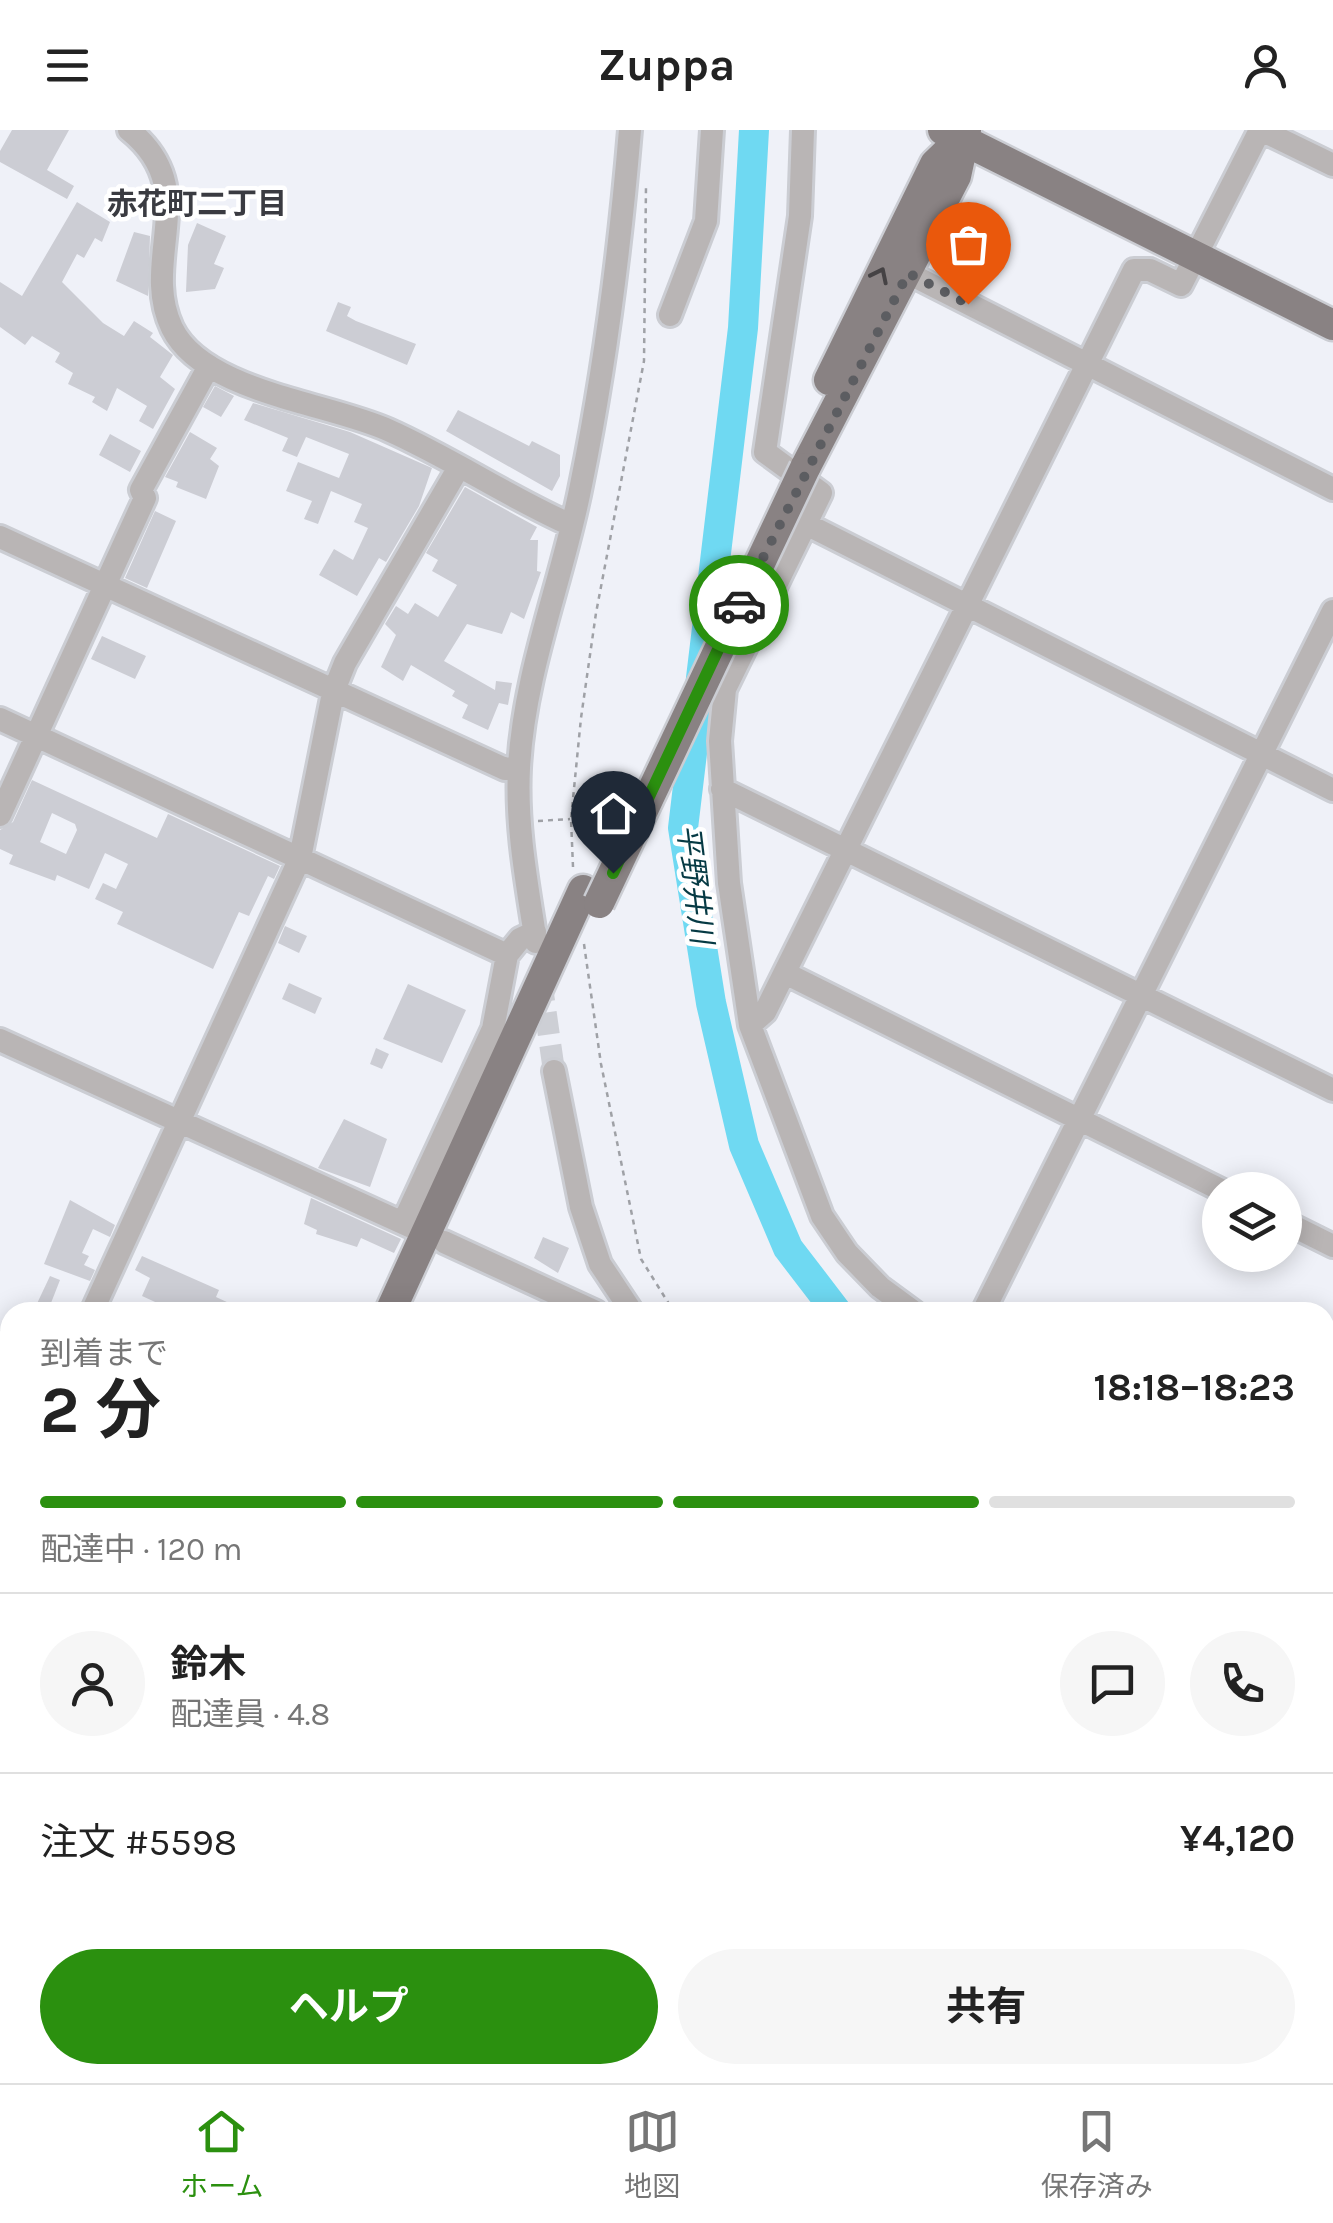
<!DOCTYPE html>
<html lang="ja">
<head>
<meta charset="utf-8">
<style>
  body { margin:0; font-family:Karla,"Noto Sans JP",sans-serif; background:#f6f6f6; color:#222; height:100vh; display:flex; flex-direction:column; font-size:38px; white-space:nowrap }
  * { box-sizing:border-box; margin:0 }
  p { font-size:32px; color:#767676 }
  .icon { flex:none; width:55px; height:55px; fill:none; stroke:currentColor; stroke-width:2; stroke-linecap:round; stroke-linejoin:round }
  .map { position:relative; flex:1; overflow:hidden }
  .details { position:absolute; left:0px; top:1172px; width:1335px; height:782px; display:flex; flex-direction:column; background:#fff; border-radius:30px 30px 0 0; box-shadow:0 5px 25px #0003 }
  .details>* { flex:none }
  .fabs { position:absolute; left:1202px; top:1042px; display:grid; gap:20px }
  .fabs a { display:grid; place-items:center; width:100px; height:100px; border-radius:50%; background:#fff; box-shadow:0 5px 25px #0003; font-size:50px }
  .pin { position:absolute; display:grid; place-items:center; width:85px; height:85px; color:#fff; margin:-102px -42px; border-radius:50% 50% 50% 0; rotate:-45deg; box-shadow:0 0 10px #0007 }
  .pin .icon { rotate:45deg }
  .courier { position:absolute; display:grid; place-items:center; width:100px; height:100px; margin:-50px; border:8px solid #2b900f; border-radius:50%; background:#fff; color:#222; box-shadow:0 2px 12px #0007 }
  .headline em { font-style:normal; font-weight:700 }
  .headline div { display:flex; flex-direction:column-reverse }
  .headline { display:flex; align-items:center; justify-content:space-between; height:170px; padding:0 40px }
  h1 { font-size:65px; font-weight:700; line-height:75px }
  .bar { display:grid; grid-template-columns:repeat(4,1fr); gap:15px 10px; align-content:center; height:120px; padding:0 40px }
  .bar i { height:12px; border-radius:8px; background:#e0e0e0 }
  .bar .current { background:#2b900f }
  .bar p { grid-column:span 4 }
  .line { display:flex; align-items:center; gap:25px; padding:0 40px; border-top:2px solid #e0e0e0 }
  .line div { flex:1 }
  .round { display:grid; place-items:center; flex:none; width:105px; height:105px; border-radius:52px; background:#f6f6f6 }
  .cta { display:flex; gap:20px; margin-top:auto; padding:20px 40px }
  .cta a { flex:1; height:115px; border-radius:60px; background:#2b900f; color:#fff; font-size:40px; font-weight:700; line-height:115px; text-align:center }
  .cta a+a { background:#f6f6f6; color:#222 }
  header { display:flex; justify-content:space-between; align-items:center; height:130px; padding:0 40px; background:#fff; font-size:45px; font-weight:700 }
  .dock { display:flex; justify-content:space-around; align-items:center; height:140px; border-top:2px solid #e0e0e0; background:#fff; font-size:28px; color:#767676 }
  .dock a { display:grid; justify-items:center; gap:5px }
  .dock .current { color:#2b900f }
  .map>svg:first-child { display:block }
  .lines { fill:none; stroke-linecap:round; stroke-linejoin:round }
  .river { stroke:#6fd9f2; stroke-width:30 }
  .building { fill:#cccdd4; fill-rule:evenodd }
  .minor-tunnel { stroke:#cdcfd5; stroke-width:22; stroke-dasharray:22 11; stroke-linecap:butt }
  .minor-casing { stroke:#cbcdd3; stroke-width:28 }
  .major-casing { stroke:#cbcdd3; stroke-width:35 }
  .path { stroke:#9fa1a6; stroke-width:2.5; stroke-dasharray:5 5; stroke-linecap:butt }
  .minor { stroke:#b9b5b5; stroke-width:22 }
  .major { stroke:#898283; stroke-width:30 }
  .major-bridge-casing { stroke:#cbcdd3; stroke-width:35; stroke-linecap:butt }
  .major-bridge { stroke:#898283; stroke-width:30 }
  .oneway { stroke:#454244 }
  .done { stroke:#5c5d61; stroke-width:10; stroke-dasharray:0 18 }
  .route { stroke:#2b900f; stroke-width:12 }
  .labels { text-anchor:middle; dominant-baseline:central; stroke-width:9; stroke-linejoin:round; paint-order:stroke }
  .neighbourhood-label { font-size:30px; font-weight:bold; fill:#3a3b41; stroke:#fff }
  .water-label { font-size:30px; font-style:italic; fill:#063a44; stroke:#fff }
</style>
</head>
<body>
<header><svg class="icon" aria-label="menu" viewBox="0 0 24 24"><path d="M4 6h16M4 12h16M4 18h16"/></svg>Zuppa<svg class="icon" aria-label="person" viewBox="0 0 24 24"><circle cx="12" cy="8" r="4"/><path d="M4 21q1-7 8-7t8 7"/></svg></header>
<div class="map">
<svg width="1333" height="1953" viewBox="0 0 1333 1953">
  <rect width="100%" height="100%" fill="#eff1f8"/>
  <g class="lines">
    <path class="river" d="M754,0L743,198L683,698L711,873L744,1015L788,1118L837,1182
      M1325,1244L1333,1243"/>
  </g>
  <path class="building" d="M12,0H69L47,40L74,56L67,69L0,32V21Z
    M77,72L110,92L102,112L95,108L84,128L77,124L62,152L103,193L124,206L134,191L153,203L150,207L173,225L160,247L175,259L153,299L139,291L147,276L117,258L107,281L92,272L95,267L68,254L73,243L55,232L60,223L32,206L25,215L0,197V152L22,166Z
    M197,93L226,106L214,134L224,138L215,159L186,162L188,115Z
    M134,102L150,106L148,166L116,151Z
    M338,172L351,177L347,186L356,191L416,214L407,235L326,201Z
    M215,256L234,266L221,287L203,277Z
    M253,273L350,302L432,338L419,376L386,432L379,428L357,466L319,445L334,419L353,430L368,398L354,392L362,374L331,361L318,394L304,389L312,371L286,361L298,332L339,348L349,324L306,307L297,327L282,321L288,308L244,290Z
    M458,280L529,316L532,311L560,325V346L552,361L446,301Z
    M190,302L217,318L210,329L219,336L206,369L176,357L178,352L165,347Z
    M110,304L141,321L130,342L99,325Z
    M465,357L537,397L530,410H538L537,441L541,442L524,489L511,482L502,504L467,494L444,531L495,560L496,551L512,553L508,575L499,573L488,600L462,588L468,575L452,566L455,561L411,535L403,551L381,537L396,505L385,494L396,476L408,484L415,473L438,487L457,455L432,441L438,430L426,423Z
    M155,381L176,391L147,458L125,448Z
    M102,506L146,526L135,549L91,529Z
    M32,650L157,708L168,684L280,736L274,749L268,746L249,786L239,782L213,839L117,794L123,782L95,769L103,753L116,759L128,734L105,723L89,759L57,745L55,751L9,734L13,725L0,719V700L13,692ZM52,683L75,694L77,700L66,724L40,712Z
    M285,796L307,806L299,823L278,813Z
    M289,853L322,868L315,884L282,869Z
    M408,854L466,880L442,933L383,909Z
    M376,918L389,924L382,939L370,934Z
    M344,989L387,1009L370,1057L318,1038Z
    M311,1068L401,1109L394,1123L361,1108L357,1117L316,1104L317,1100L304,1094Z
    M70,1070L115,1095L110,1107L93,1099L82,1123L89,1126L84,1135L95,1140L90,1151L44,1134Z
    M543,1107L569,1118L558,1143L534,1128Z
    M142,1126L219,1160L216,1167L229,1173L224,1182H177L142,1166L150,1148L135,1140Z
    M50,1146L60,1150L51,1173L71,1182H33Z"/>
  <g class="lines">
    <path class="minor-tunnel" d="M541,850L554,941"/>
    <defs>
      <path id="minor" d="M129,0C204,60 139,129 172,198C203,262 329,273 388,300C451,328 508,367 571,395
        M803,0L800,86L765,322L821,363L725,559L720,611L729,753L750,895L822,1086L847,1123L880,1157L914,1182
        M1261,0L1333,35
        M908,143L1333,359
        M670,185L706,91L712,0
        M808,395L1333,660
        M0,407L505,639L519,637
        M0,589L507,825
        M722,659L1333,960
        M0,685L145,368L141,360L209,236
        M536,812C527,754 516,697 519,638C524,541 563,449 581,355C605,238 620,119 630,0
        M785,843L1221,1060
        M750,895L765,882L1134,140H1150L1181,155L1260,0
        M0,910L427,1104
        M554,941L581,1077L600,1134L632,1182
        M1285,1092L1333,1116
        M403,1093L493,899L507,825L520,809L535,802
        M444,1112L596,1182
        M92,1182L300,728L333,563L345,533L459,337
        M983,1182L1333,481
        M0,1214L10,1219
        M1325,1306L1333,1302
        M1325,1342L1333,1341
        M1325,1365L1333,1362
        M0,1384L10,1362
        M0,1463L10,1468
        M1325,1532L1333,1508
        M1325,1753L1333,1756
        M0,1810L10,1815
        M1325,1927L1333,1936
        M102,1945L106,1953
        M541,1945L552,1953
        M1311,1945L1318,1953
        M65,1953L69,1945
        M288,1953L301,1945
        M673,1953L681,1945
        M1141,1953L1144,1945"/>
      <path id="major" d="M943,0L1333,195
        M829,250L935,34L961,9
        M805,338L956,46L966,0
        M390,1182L583,760
        M0,1905L10,1899
        M0,1933L10,1926"/>
    </defs>
    <use href="#minor" class="minor-casing"/>
    <use href="#major" class="major-casing"/>
    <path class="path" d="M538,691L570,689
      M573,737L571,689L581,588L596,483L644,231L646,56
      M584,814L601,934L641,1129L674,1182
      M1325,1190L1333,1189"/>
    <use href="#minor" class="minor"/>
    <use href="#major" class="major"/>
    <defs>
      <path id="major-bridge" d="M599,773L805,338"/>
    </defs>
    <use href="#major-bridge" class="major-bridge-casing"/>
    <use href="#major-bridge" class="major-bridge"/>
  </g>
  <defs><path id="oneway-chevron" d="M-2-3.5L2.5 0L-2 3.5" fill="none" stroke-width="1.6" stroke-linecap="round" stroke-linejoin="round" transform="scale(2.5)"/></defs>
  <use class="oneway" href="#oneway-chevron" transform="translate(880 145) rotate(-64)"/>
  <g class="lines">
    <path class="done" d="M739,475L908,143L968,174"/>
    <path class="route" d="M613,743L739,475"/>
  </g>
  <g class="labels">
    <g class="neighbourhood-label">
      <text x="197" y="74">赤花町二丁目</text>
    </g>
    <g class="water-label">
      <text transform="translate(695 754) rotate(83)">平野井川</text>
    </g>
  </g>
</svg>
<div class="fabs">
<a><svg class="icon" aria-label="layers" viewBox="0 0 24 24"><path d="M12 4l9 5-9 5-9-5zM3 14l9 5 9-5"/></svg></a>
</div>
<div class="pin" style="left:968px;top:174px;background:#ea580c"><svg class="icon" aria-label="bag" viewBox="0 0 24 24"><path d="M5 8h14l-1 12H6zM9 8a3 3 0 0 1 6 0"/></svg></div>
<div class="pin" style="left:613px;top:743px;background:#1f2937"><svg class="icon" aria-label="home" viewBox="0 0 24 24"><path d="M3 11l9-7 9 7M6 9v11h12V9"/></svg></div>
<div class="courier" style="left:739px;top:475px"><svg class="icon" aria-label="car" viewBox="0 0 24 24"><path d="M5 17H2v-5l4-1 3-4h7l3 4 3 1v5h-3M9 17h6M6 11h13"/><circle cx="7" cy="17" r="2"/><circle cx="17" cy="17" r="2"/></svg></div>
<section class="details">
<div class="headline"><div><h1>2 分</h1><p>到着まで</p></div><em>18:18–18:23</em></div>
<div class="bar"><i class="current"></i><i class="current"></i><i class="current"></i><i></i><p>配達中 · 120 m</p></div>
<div class="line" style="height:180px"><a class="round"><svg class="icon" aria-label="person" viewBox="0 0 24 24"><circle cx="12" cy="8" r="4"/><path d="M4 21q1-7 8-7t8 7"/></svg></a><div><b>鈴木</b><p>配達員 · 4.8</p></div><a class="round"><svg class="icon" aria-label="chat" viewBox="0 0 24 24"><path d="M4 5h16v11H9l-5 4z"/></svg></a><a class="round"><svg class="icon" aria-label="phone" viewBox="0 0 24 24"><path d="M5 4h4l2 5-3 2q2 4 5 5l2-3 5 2v4C11 20 4 13 5 4z"/></svg></a></div>
<div class="line" style="height:130px"><div>注文 #5598</div><b>¥4,120</b></div>
<div class="cta"><a>ヘルプ</a><a>共有</a></div>
</section>
</div>
<nav class="dock">
<a class="current"><svg class="icon" aria-label="home" viewBox="0 0 24 24"><path d="M3 11l9-7 9 7M6 9v11h12V9"/></svg>ホーム</a>
<a><svg class="icon" aria-label="map" viewBox="0 0 24 24"><path d="M3 6l6-2 6 2 6-2v14l-6 2-6-2-6 2zM9 4v14M15 6v14"/></svg>地図</a>
<a><svg class="icon" aria-label="saved" viewBox="0 0 24 24"><path d="M7 4h10v16l-5-4-5 4z"/></svg>保存済み</a>
</nav>
</body>
</html>
